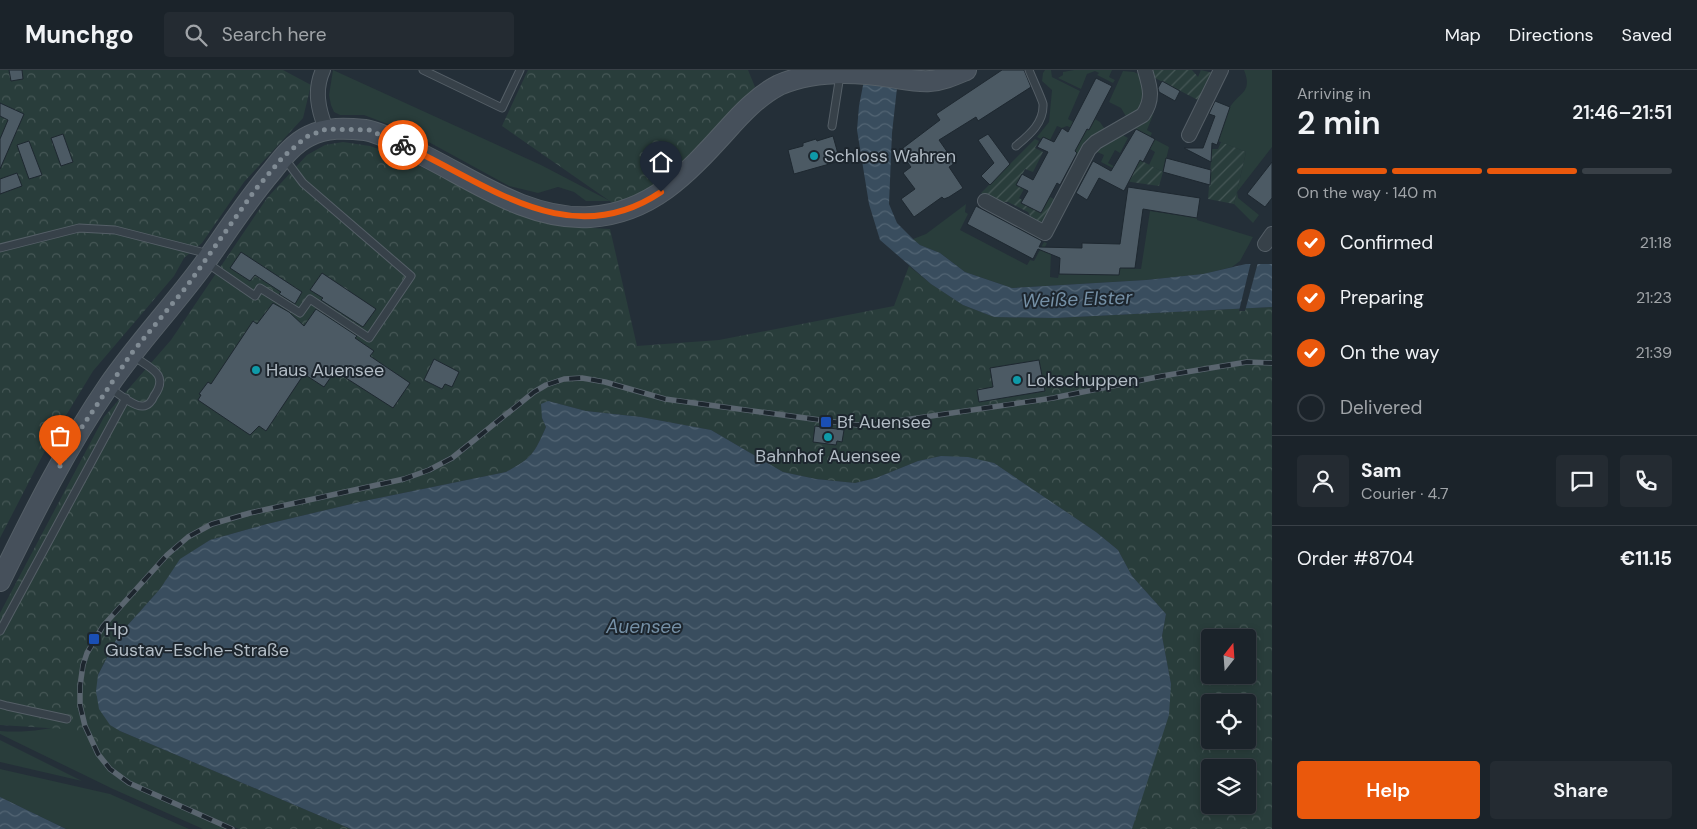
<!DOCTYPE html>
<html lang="en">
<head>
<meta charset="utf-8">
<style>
  body { margin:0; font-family:"DM Sans",sans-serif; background:#242b32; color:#f1f3f6; height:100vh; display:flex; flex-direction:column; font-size:19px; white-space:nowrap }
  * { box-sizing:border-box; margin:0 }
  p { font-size:16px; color:#a0a4a8 }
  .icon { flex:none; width:28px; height:28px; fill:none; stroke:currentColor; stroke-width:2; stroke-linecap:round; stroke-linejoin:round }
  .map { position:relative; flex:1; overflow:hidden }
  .panel { display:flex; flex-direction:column; background:#1b232a; width:425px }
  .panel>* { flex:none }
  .needle { width:32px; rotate:17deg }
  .controls { position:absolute; left:1201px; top:559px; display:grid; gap:10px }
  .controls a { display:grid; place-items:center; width:55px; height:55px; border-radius:5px; background:#1b232a; box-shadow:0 2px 8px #0003,0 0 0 1px #394047; font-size:25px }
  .pin { position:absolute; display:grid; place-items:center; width:42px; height:42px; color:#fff; margin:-51px -21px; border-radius:50% 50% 50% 0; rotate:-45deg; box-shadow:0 0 5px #0007 }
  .pin .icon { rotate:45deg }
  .courier { position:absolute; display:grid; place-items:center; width:50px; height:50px; margin:-25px; border:4px solid #ea580c; border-radius:50%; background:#fff; color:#222; box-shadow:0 1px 6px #0007 }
  .headline em { font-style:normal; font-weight:600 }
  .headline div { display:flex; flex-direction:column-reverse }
  .headline { display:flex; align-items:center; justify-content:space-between; height:85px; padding:0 25px }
  h1 { font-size:32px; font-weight:600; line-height:38px }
  .bar { display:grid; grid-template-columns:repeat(4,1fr); gap:8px 5px; align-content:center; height:60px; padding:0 25px }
  .bar i { height:6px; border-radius:4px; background:#394047 }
  .bar .selected { background:#ea580c }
  .bar p { grid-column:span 4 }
  .line { display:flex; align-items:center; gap:12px; padding:0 25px; border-top:1px solid #394047 }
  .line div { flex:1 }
  .round { display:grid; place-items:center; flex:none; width:52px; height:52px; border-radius:5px; background:#242b32 }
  ol { padding:0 25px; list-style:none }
  li { display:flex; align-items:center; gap:15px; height:55px }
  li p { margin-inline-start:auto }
  li .icon { padding:5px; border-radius:50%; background:#ea580c; color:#fff; stroke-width:4 }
  li:last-child { color:#a0a4a8 }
  li i { width:28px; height:28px; border:2px solid #394047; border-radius:50% }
  .action { display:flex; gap:10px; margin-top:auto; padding:10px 25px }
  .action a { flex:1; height:58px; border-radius:5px; background:#ea580c; color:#fff; font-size:20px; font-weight:600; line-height:58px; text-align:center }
  .action a+a { background:#242b32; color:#f1f3f6 }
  header { display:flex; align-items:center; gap:30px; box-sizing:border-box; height:70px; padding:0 25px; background:#1b232a; border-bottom:1px solid #394047 }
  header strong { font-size:24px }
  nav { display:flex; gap:28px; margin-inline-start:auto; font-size:18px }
  .search { width:350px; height:45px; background:#242b32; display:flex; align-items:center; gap:12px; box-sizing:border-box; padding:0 18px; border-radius:5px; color:#a0a4a8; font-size:19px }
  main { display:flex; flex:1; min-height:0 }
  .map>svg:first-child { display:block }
  .grass { fill:#293d3b }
  .forest { fill:url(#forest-crowns); fill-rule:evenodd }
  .garden { fill:url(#garden-furrows) }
  .water { fill:url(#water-waves) }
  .pier { fill:#242f38 }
  .building { fill:#4c5a64; stroke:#1e2830 }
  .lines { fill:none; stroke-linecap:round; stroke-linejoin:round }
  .service-casing { stroke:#555f67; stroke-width:9 }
  .minor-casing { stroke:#555f67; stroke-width:16 }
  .secondary-casing { stroke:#555f67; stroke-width:22 }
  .service { stroke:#374149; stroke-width:7 }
  .minor { stroke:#374149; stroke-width:14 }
  .secondary { stroke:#46505b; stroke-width:20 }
  .rail-casing { stroke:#5a656f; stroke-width:5.5 }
  .rail { stroke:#1d262e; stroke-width:4; stroke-dasharray:11; stroke-linecap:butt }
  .done { stroke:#808b94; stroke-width:5; stroke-dasharray:0 9 }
  .route { stroke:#ea580c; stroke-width:6 }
  .culture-dot { fill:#0f9aa8; stroke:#1d262e; stroke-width:2 }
  .transit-dot { fill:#1a4fb4; stroke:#1d262e; stroke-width:2 }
  .labels { text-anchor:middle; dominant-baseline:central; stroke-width:4; stroke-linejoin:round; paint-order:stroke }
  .poi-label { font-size:18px; fill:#b2bcc5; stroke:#1d262e; text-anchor:start }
  .water-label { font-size:19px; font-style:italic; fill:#7590a6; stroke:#1d262e }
</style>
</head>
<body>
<header>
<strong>Munchgo</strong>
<div class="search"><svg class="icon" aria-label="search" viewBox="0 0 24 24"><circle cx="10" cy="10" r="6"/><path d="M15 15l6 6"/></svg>Search here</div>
<nav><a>Map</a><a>Directions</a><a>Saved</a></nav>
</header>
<main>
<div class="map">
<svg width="1272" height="759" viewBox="0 0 1272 759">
  <defs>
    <pattern id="forest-crowns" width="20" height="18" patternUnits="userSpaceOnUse" patternTransform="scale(1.25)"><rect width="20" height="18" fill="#293d3b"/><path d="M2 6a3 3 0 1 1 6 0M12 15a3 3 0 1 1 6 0" fill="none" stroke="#465756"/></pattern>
    <pattern id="garden-furrows" width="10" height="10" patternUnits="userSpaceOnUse" patternTransform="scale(1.25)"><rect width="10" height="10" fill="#293d3b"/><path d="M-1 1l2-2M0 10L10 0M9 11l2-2" fill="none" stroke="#465756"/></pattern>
    <pattern id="water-waves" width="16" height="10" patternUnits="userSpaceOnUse" patternTransform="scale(1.25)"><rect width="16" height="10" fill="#394d5e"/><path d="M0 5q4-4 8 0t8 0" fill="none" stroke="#536574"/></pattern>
  </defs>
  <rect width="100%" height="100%" fill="#242f38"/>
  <path class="grass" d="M333,0L541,95L610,131H586L574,122L558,117L538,123L509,116L425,70L398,58L364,45H340L334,42L331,35L329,25Z
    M1045,0H1051L1052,7L1080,21L1068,49L1089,60L1095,49L1100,52L1106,61L1079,87L1073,84L1084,64L1067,56L1062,58L1057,56L1050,70L1043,67L1041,69L1037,67L1049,52L1052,20L1042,11L1043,3Z
    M1074,0H1112L1109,7L1115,10L1113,13L1097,5L1099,3L1095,1L1087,4L1081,19L1058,8L1063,5V2Z
    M1244,0H1272V77L1237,122L1238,128L1259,145L1253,153L1234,134L1246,82L1218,71C1222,60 1224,46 1230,37C1239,22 1253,23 1244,0Z
    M1123,1L1134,2L1140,5L1146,22L1142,39L1127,48L1121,38L1109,32Z
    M1151,44L1153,45L1147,60L1152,63L1150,67L1169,77L1163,102L1149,95L1155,82L1150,79L1149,67L1133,58Z
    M1121,64L1128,68L1120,83L1115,80L1108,93L1123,101L1122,103L1101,92L1104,85L1095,81Z
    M966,134L965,142L968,144L960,160L1027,195L1030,190L1034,191L1044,172L1047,173L1043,181L1051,184L1050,207L1058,208L1059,204L1119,205L1120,198L1141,199L1150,141L1197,148V150L1253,167L1240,191L1232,197L1204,204L1146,210L1012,218L965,202L940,183L920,175L913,169L926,164Z
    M69,654L111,703L133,717L230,759H203L113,719L0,664V661C24,663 45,660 69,654Z
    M0,670L82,711L0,692Z
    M0,699L110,724L189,759H66L0,727Z"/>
  <path class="forest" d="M0,0H283L311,15L303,48L244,112L202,173L184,188L174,206L93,301L48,375L0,468Z
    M528,0H748L755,17L669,106L642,124L614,134L502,56Z
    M343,72L370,76L399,86L521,145L558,156L610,159L637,276L719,270L894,236L909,196L931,214L963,235L994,247L1055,248L1272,237V759H1132L1171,614L1162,566L1166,544L1132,506L1118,480L1096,462L994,393L941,386L918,391L876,408L855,413L816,409L783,402L711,360L641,347L586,341L548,331L542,348L546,357C534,384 532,388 506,402L364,431L267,454L210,470L181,489L160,519L118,566L98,605L110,655L120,661L351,759H239L120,708L64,659L0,655V543L104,347L171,270L267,128L307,85L325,75ZM1210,568H1248V605H1210ZM1210,632H1248V670H1210ZM1210,698H1248V735H1210Z"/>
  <path class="garden" d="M1152,0H1192L1198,7L1201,0L1213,3L1200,31L1153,7Z
    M1035,69L1039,71L1035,78L1043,82L1033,102L1025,99L1017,115L1024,119L1019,128L1022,130L1021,133L1041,143L1050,127L1056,130L1044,151L1037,153L1032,150L1028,142L1008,132H999L981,123Z
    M1221,72L1246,82L1234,134L1208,129L1212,79H1218Z
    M1140,90L1163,102L1159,116L1117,110L1127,103L1132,105Z"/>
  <path class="water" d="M866,0H899L892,63L889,134L897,153L913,169L920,175L940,183L965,202L1012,218L1146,210L1203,204L1246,194H1272V237L1055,248L994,247L963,235L931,214L880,170L869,134L857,60L859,36Z
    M548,331L586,341L641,347L711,360L783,402L816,409L855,413L876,408L918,391L941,386L968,387L994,393L1096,462L1118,480L1132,506L1166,544L1162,566L1171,614L1169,645L1132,759H351L120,661L110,655L99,639L96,621L98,605L118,566L160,519L180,489L210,470L267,454L364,431L506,402C532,388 534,384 546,357L542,348L541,334Z
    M0,727L66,759H0Z"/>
  <path class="pier" d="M1251,192H1258L1245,241H1239Z"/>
  <path class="building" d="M9,0H22L23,9L11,11Z
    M1002,0H1024L1031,17L978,51L976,47L939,70L955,93L949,97L963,118L949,127L944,129L942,127L914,147L901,129L915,119L903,103L911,97L899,81L940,50L936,44Z
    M1096,8L1112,16L1089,60L1087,59L1075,81L1077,83L1060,115L1057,113L1041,143L1021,133L1028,121L1016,115L1022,104L1033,110L1048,82L1037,77L1043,67L1054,72L1062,58L1068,62Z
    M1162,11L1180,21L1175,31L1159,22L1158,18Z
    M1215,31L1230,37L1217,75L1212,73L1211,92L1184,78H1203L1215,46L1209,44Z
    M0,33L24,44L0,99V69L8,50L0,46Z
    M1136,59L1155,69L1143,92L1140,90L1124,121L1099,108L1087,130L1076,123L1093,91L1111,101Z
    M63,64L73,92L61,96L51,68Z
    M988,64L1010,94L990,115L981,106L994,93L978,70Z
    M833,66L840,91L794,104L788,80L803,76V73L816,69L817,71Z
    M29,71L42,105L29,109L17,75Z
    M1166,88L1211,100L1210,115L1163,102Z
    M1272,92V128L1265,137L1247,124Z
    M17,103L22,116L0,124V109Z
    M1128,117L1200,128L1197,148L1143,139L1135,198H1120L1119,205L1059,204L1060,188L1038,179L1033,189L967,154L976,136L1042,171L1039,177L1082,178V173L1120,174Z
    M241,182L302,222L295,234L279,224L281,222L255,205L250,211L230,198Z
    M322,203L376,239L363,257L321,230L323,228L310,220Z
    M273,233L289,242L304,256L316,239L357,266L355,268L374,281L370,286L410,313L393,338L335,301L324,317L304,304L266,361L259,356L250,365L198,330L201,325L199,324L208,312L211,314L253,251L257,254Z
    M434,289L459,302L452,317L445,314L442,319L424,310Z
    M1039,290L1045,321L979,332L977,320L993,317L990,298Z
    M815,356L844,360L842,372L837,371L836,375L813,372Z"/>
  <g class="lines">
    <defs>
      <path id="service" d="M423,0L502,38L520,0
        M832,56L840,5
        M1016,76C1029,65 1044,53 1043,34C1042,29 1032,8 1029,0
        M0,178L79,158L115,160L209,184
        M207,193L255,226L260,218L300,243L310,229L369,268L411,206L303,113L285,89
        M109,317C116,322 134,337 143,336C148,336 152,331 154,326C170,304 150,298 133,286
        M0,561L126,328
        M0,634L7,636L67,649"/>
      <path id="minor" d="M323,0C314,20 318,39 326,59
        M1189,65L1221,0
        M985,131L1045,163L1089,79L1096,72L1143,45C1154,29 1150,17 1145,0
        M1265,174L1272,164"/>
      <path id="secondary" d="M0,511C33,444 67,376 109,315C138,273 174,235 204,194C226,163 247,130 272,101C282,88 294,73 309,66C326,57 346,58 365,60C379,62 394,71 406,77C465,103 523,151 590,147C651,143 687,104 726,61C742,43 758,26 779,15C814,0 853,1 891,7C904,9 917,12 930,11C943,10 954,5 966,0"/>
    </defs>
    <use href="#service" class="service-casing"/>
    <use href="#minor" class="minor-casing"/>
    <use href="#secondary" class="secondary-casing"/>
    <use href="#service" class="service"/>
    <use href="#minor" class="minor"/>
    <use href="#secondary" class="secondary"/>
    <defs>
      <path id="rail" d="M232,759L129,713L110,699L98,684L85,656L80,635V616L83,595L87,583L103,556L167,485L188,467L212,454L250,443L404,409L429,400L452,388L534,322L546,315L564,309L582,308L605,312L665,329L857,355L877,354L1053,328L1162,306L1247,292L1272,293"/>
    </defs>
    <use href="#rail" class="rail-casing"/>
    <use href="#rail" class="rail"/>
  </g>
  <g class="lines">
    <path class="done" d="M60,396L78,363L131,284L187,216L255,120L283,87L306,67L326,59L369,60L403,75"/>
    <path class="route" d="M403,75C487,113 569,184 661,122"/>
  </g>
  <g class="culture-dot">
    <circle cx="814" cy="86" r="5"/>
    <circle cx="256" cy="300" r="5"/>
    <circle cx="1017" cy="310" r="5"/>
    <circle cx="828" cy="367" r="5"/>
  </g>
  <g class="transit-dot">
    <rect x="820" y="346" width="12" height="12" rx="2.5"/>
    <rect x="88" y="563" width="12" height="12" rx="2.5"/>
  </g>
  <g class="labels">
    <g class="poi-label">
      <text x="824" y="86">Schloss Wahren</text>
      <text x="266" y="300">Haus Auensee</text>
      <text x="1027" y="310">Lokschuppen</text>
      <text x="837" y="352">Bf Auensee</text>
      <text x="828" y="386" text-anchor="middle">Bahnhof Auensee</text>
      <text x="105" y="559">Hp<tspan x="105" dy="21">Gustav-Esche-Straße</tspan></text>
    </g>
    <g class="water-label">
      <text transform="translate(1077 229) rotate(-2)">Weiße Elster</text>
      <text x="644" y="556">Auensee</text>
    </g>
  </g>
</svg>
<div class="controls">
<a><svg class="needle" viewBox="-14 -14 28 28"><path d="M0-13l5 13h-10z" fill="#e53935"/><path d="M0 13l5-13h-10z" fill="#a0a4a8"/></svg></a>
<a><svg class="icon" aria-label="locate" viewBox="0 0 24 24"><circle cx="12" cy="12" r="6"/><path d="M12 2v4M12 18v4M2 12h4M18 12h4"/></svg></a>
<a><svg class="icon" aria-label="layers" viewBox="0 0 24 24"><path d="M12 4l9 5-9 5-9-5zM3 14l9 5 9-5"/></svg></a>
</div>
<div class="pin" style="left:60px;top:396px;background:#ea580c"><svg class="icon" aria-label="bag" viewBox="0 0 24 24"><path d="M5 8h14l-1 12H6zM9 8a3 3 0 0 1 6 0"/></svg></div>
<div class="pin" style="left:661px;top:122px;background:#1f2937"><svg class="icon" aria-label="home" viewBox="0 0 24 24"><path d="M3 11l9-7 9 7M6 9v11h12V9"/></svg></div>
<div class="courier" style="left:403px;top:75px"><svg class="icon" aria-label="bike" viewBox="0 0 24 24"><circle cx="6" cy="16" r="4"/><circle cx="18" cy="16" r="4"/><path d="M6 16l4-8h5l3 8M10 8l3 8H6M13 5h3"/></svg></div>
</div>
<section class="panel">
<div class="headline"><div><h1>2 min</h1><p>Arriving in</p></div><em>21:46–21:51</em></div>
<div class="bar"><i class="selected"></i><i class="selected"></i><i class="selected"></i><i></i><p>On the way · 140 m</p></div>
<ol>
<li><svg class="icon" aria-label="check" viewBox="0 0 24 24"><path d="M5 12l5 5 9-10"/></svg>Confirmed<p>21:18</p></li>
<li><svg class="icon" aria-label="check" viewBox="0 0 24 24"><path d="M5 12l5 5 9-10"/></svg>Preparing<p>21:23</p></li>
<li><svg class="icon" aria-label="check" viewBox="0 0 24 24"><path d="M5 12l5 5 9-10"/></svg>On the way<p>21:39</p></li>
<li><i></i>Delivered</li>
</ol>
<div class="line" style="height:90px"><a class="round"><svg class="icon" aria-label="person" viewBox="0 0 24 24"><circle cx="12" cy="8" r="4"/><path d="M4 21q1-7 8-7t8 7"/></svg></a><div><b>Sam</b><p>Courier · 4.7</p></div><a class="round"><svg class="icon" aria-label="chat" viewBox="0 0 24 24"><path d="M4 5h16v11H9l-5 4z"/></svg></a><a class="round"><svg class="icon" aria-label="phone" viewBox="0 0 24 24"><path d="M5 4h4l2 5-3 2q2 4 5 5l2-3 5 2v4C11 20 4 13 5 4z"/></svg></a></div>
<div class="line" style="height:65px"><div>Order #8704</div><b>€11.15</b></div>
<div class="action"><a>Help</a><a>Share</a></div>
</section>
</main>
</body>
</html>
